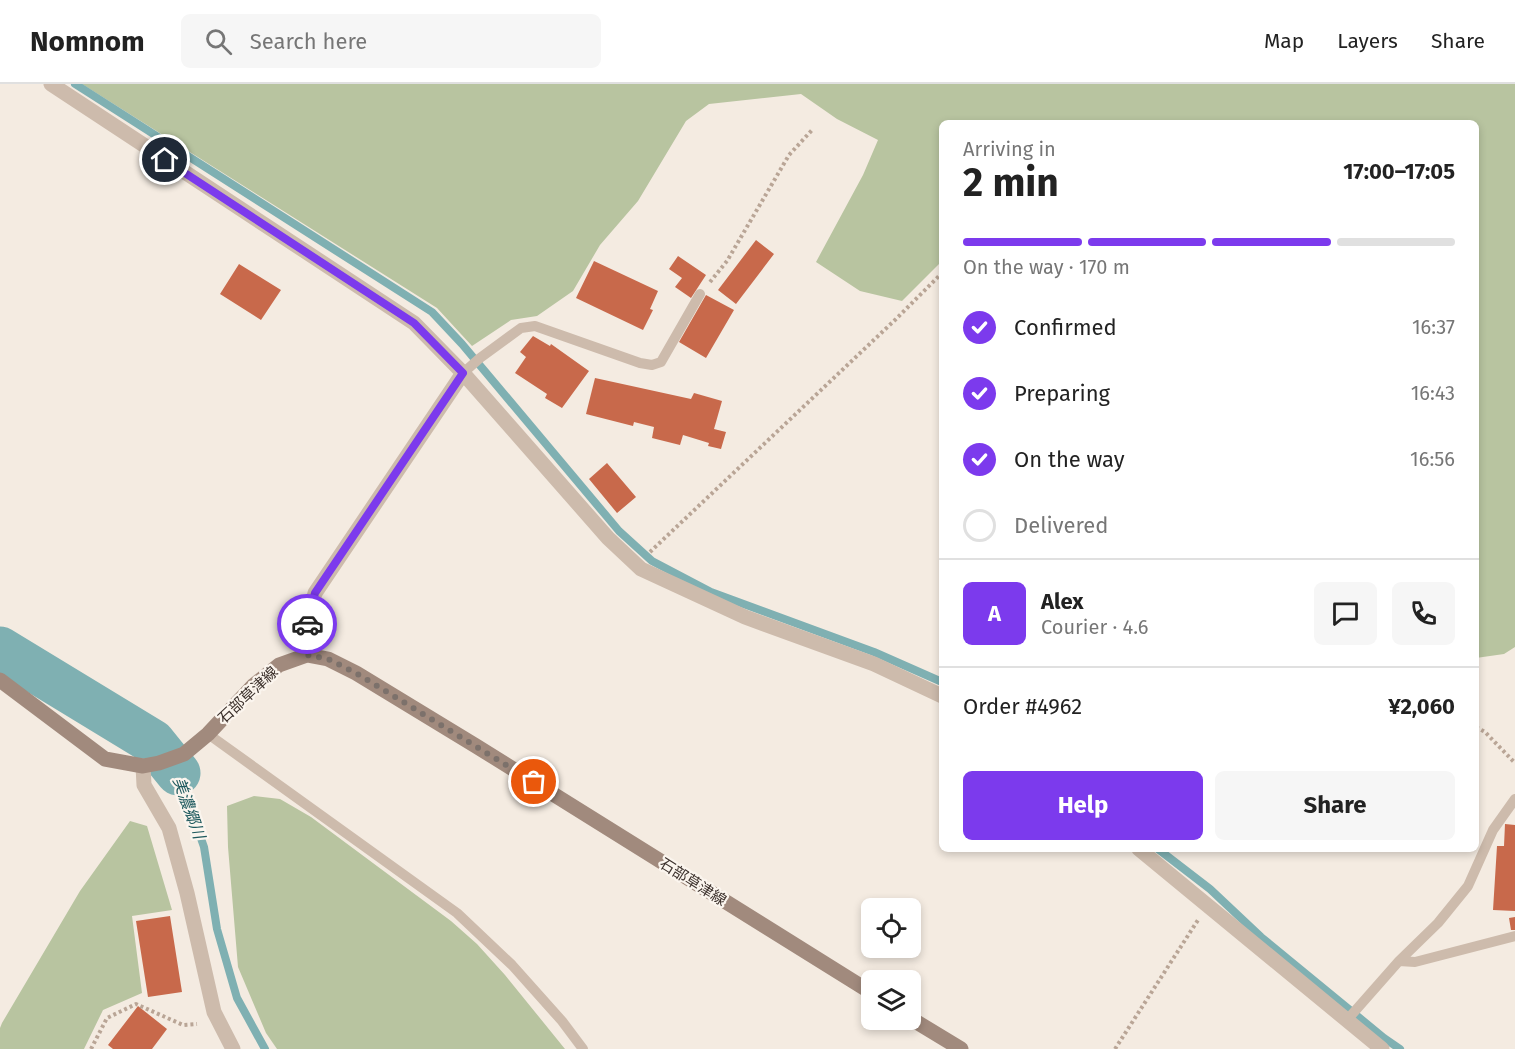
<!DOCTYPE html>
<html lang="en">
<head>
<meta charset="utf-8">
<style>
  body { margin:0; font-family:"Fira Sans","Noto Sans JP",sans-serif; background:#f6f6f6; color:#222; height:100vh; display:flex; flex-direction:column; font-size:22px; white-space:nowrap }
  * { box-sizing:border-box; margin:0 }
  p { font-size:20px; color:#767676 }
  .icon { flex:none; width:33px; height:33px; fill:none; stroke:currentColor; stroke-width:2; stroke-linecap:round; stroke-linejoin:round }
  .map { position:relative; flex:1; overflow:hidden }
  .sheet { position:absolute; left:939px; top:36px; width:540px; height:732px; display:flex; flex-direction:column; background:#fff; border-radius:9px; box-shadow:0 3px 9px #0003 }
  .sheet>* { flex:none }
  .fabs { position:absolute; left:861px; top:814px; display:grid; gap:12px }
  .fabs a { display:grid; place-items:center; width:60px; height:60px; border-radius:9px; background:#fff; box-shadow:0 3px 9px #0003; font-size:30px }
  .pin { position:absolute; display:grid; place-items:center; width:51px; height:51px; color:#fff; margin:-26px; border:3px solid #fff; border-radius:50%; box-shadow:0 2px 6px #0007 }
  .courier { position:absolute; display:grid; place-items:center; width:60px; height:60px; margin:-30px; border:4px solid #7c3aed; border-radius:50%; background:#fff; color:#222; box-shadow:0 2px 8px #0007 }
  .headline em { font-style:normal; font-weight:700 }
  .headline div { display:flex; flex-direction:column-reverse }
  .headline { display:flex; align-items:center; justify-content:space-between; height:102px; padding:0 24px }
  h1 { font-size:39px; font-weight:700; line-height:45px }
  .bar { display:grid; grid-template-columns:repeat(4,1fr); gap:9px 6px; align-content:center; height:72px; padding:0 24px }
  .bar i { height:8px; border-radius:4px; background:#e0e0e0 }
  .bar .current { background:#7c3aed }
  .bar p { grid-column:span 4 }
  .line { display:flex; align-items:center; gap:15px; padding:0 24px; border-top:2px solid #e0e0e0 }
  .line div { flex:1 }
  .round { display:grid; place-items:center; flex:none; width:63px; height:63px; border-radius:9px; background:#f6f6f6 }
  ol { padding:0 24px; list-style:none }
  li { display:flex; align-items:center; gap:18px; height:66px }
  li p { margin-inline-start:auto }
  li .icon { padding:6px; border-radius:50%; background:#7c3aed; color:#fff; stroke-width:4 }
  li:last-child { color:#767676 }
  li i { width:33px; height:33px; border:3px solid #e0e0e0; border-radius:50% }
  .action { display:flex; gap:12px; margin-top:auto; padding:12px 24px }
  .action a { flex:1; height:69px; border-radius:9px; background:#7c3aed; color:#fff; font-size:24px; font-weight:700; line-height:69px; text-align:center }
  .action a+a { background:#f6f6f6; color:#222 }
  header { display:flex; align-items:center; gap:36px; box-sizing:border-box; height:84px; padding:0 30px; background:#fff; border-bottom:2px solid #e0e0e0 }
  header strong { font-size:28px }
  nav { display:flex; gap:33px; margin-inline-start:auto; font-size:21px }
  .search { width:420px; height:54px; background:#f6f6f6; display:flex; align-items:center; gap:15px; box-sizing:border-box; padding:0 21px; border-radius:9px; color:#767676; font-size:22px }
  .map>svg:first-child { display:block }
  .green { fill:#b8c4a0 }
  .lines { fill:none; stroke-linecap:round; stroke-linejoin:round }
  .stream { stroke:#7fb0b2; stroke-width:8 }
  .river { stroke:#7fb0b2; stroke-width:45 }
  .building { fill:#c8694b }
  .path { stroke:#b9a596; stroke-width:4; stroke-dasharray:3 3; stroke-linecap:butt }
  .lane { stroke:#cdbbac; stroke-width:10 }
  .street { stroke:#cdbbac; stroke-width:15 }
  .secondary { stroke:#a18a7d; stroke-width:15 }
  .done { stroke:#7c716b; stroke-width:6; stroke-dasharray:0 10.8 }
  .route { stroke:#7c3aed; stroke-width:8 }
  .labels { text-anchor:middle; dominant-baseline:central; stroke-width:4.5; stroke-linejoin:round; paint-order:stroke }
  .street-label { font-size:15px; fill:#3b302b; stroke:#fbf5ee }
  .water-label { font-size:16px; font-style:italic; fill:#1f5a5e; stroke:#fbf5ee }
</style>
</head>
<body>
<header>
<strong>Nomnom</strong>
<div class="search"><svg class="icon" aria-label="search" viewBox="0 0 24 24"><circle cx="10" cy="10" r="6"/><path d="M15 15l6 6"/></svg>Search here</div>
<nav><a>Map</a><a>Layers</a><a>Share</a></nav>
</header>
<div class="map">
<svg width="1515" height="965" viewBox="0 0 1515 965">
  <rect width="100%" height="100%" fill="#f4ebe1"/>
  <path class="green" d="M82,0H1515V563L1504,570L1476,574V39H942V177L902,217L860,207L816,178L863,91L878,56L837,35L801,10L709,20L686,37L638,117L600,161L573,207L537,232L511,236L472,262L437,224Z
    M254,712L280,715L311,733L451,837L477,860L505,891L565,965H277L266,949L238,883L228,763L227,722Z
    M130,737L147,742L172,826L132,832L142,909L103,926L84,965H0V944L2,939L80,807Z"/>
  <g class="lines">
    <path class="stream" d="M75,0L432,228L462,260L619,447L652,477L711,508L874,568L942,598
      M178,689L204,763L217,845L237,914L265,965
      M1158,765L1210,805L1261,853L1384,954L1400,965"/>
    <path class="river" d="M0,565L153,658L178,689"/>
  </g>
  <path class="building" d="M756,156L774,170L736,220L718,206Z
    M678,172L706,191L691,214L675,203L682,194L669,185Z
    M594,177L658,207L650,225L653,226L643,246L576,214Z
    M239,180L281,206L261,236L220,210Z
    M706,211L734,226L706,274L679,258Z
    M533,252L550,262L551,260L589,287L562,324L545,314L547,310L515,289L526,273L520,268Z
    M595,294L691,315L694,309L722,317L714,345L726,348L721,365L708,362L709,359L683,351L680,361L652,354L654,343L634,338L633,342L586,330Z
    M607,379L636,413L617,429L589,395Z
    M1505,740L1515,741V827L1493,826L1497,762H1504Z
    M170,832L182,908L148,913L136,837Z
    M1515,833V846H1511L1509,834Z
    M138,922L167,945L152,965H113L108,961Z"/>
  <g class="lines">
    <path class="path" d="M710,198L727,177L789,71L812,46
      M650,468L896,235L942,189
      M1476,643L1485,648L1515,679
      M91,965L107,934L136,920L183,941L197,940
      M1115,965L1198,836"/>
    <path class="lane" d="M463,289L480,274L521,244L535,242L640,279L652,281L661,278L700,210
      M208,650L457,829L512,881L562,937L583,965
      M1399,877L1415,878L1515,852
      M1347,936L1399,877L1438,839L1468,802L1493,746L1515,715"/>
    <path class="street" d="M51,0L414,239L463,289L608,454L641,485L745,533L874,580L942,612
      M307,571L306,545L315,509L463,289
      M143,682L144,701L169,744L187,809L214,928L233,965
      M1139,765L1382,965"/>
    <path class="secondary" d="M0,596L105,675L143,682L159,679L184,670L208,650L254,601L279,581L307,571L328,575L356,589L476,662L872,909
      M910,934L961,965"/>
  </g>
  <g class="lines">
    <path class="done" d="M307,540V571L328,575L356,589L534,698"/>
    <path class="route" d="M165,76L414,239L463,289L315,509L307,540"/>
  </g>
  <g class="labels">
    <g class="street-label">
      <text transform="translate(248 611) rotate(-43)">石部草津線</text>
      <text transform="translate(693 798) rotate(32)">石部草津線</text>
    </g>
    <g class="water-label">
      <text transform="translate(189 724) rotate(70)">美濃郷川</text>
    </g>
  </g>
</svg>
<div class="fabs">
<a><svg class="icon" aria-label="locate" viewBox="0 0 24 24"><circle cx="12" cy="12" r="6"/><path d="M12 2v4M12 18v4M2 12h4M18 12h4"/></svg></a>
<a><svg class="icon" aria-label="layers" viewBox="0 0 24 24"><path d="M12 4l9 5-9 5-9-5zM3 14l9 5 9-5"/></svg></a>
</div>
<div class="pin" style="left:534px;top:698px;background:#ea580c"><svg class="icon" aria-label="bag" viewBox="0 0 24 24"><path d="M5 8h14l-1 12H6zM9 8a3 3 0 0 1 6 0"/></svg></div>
<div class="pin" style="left:165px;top:76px;background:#1f2937"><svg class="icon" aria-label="home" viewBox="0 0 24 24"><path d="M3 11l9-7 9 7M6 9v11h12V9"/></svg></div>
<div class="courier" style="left:307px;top:540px"><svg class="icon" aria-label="car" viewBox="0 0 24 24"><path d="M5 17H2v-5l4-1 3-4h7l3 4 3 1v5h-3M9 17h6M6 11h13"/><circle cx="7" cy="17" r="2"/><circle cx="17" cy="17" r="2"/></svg></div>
<section class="sheet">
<div class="headline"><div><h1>2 min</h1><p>Arriving in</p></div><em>17:00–17:05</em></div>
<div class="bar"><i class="current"></i><i class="current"></i><i class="current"></i><i></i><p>On the way · 170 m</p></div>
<ol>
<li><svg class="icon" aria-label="check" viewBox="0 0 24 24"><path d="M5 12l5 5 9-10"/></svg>Confirmed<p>16:37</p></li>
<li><svg class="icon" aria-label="check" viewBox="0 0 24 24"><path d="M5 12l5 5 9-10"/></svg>Preparing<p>16:43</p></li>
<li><svg class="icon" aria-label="check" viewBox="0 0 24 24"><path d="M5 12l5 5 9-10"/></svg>On the way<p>16:56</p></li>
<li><i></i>Delivered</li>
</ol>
<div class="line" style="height:108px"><b class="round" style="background:#7c3aed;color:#fff">A</b><div><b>Alex</b><p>Courier · 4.6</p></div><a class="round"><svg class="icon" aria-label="chat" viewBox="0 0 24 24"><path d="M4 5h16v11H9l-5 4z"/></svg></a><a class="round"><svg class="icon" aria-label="phone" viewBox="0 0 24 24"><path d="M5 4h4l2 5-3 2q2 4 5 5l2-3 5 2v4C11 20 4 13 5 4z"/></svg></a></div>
<div class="line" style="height:78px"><div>Order #4962</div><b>¥2,060</b></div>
<div class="action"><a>Help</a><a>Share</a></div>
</section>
</div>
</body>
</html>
